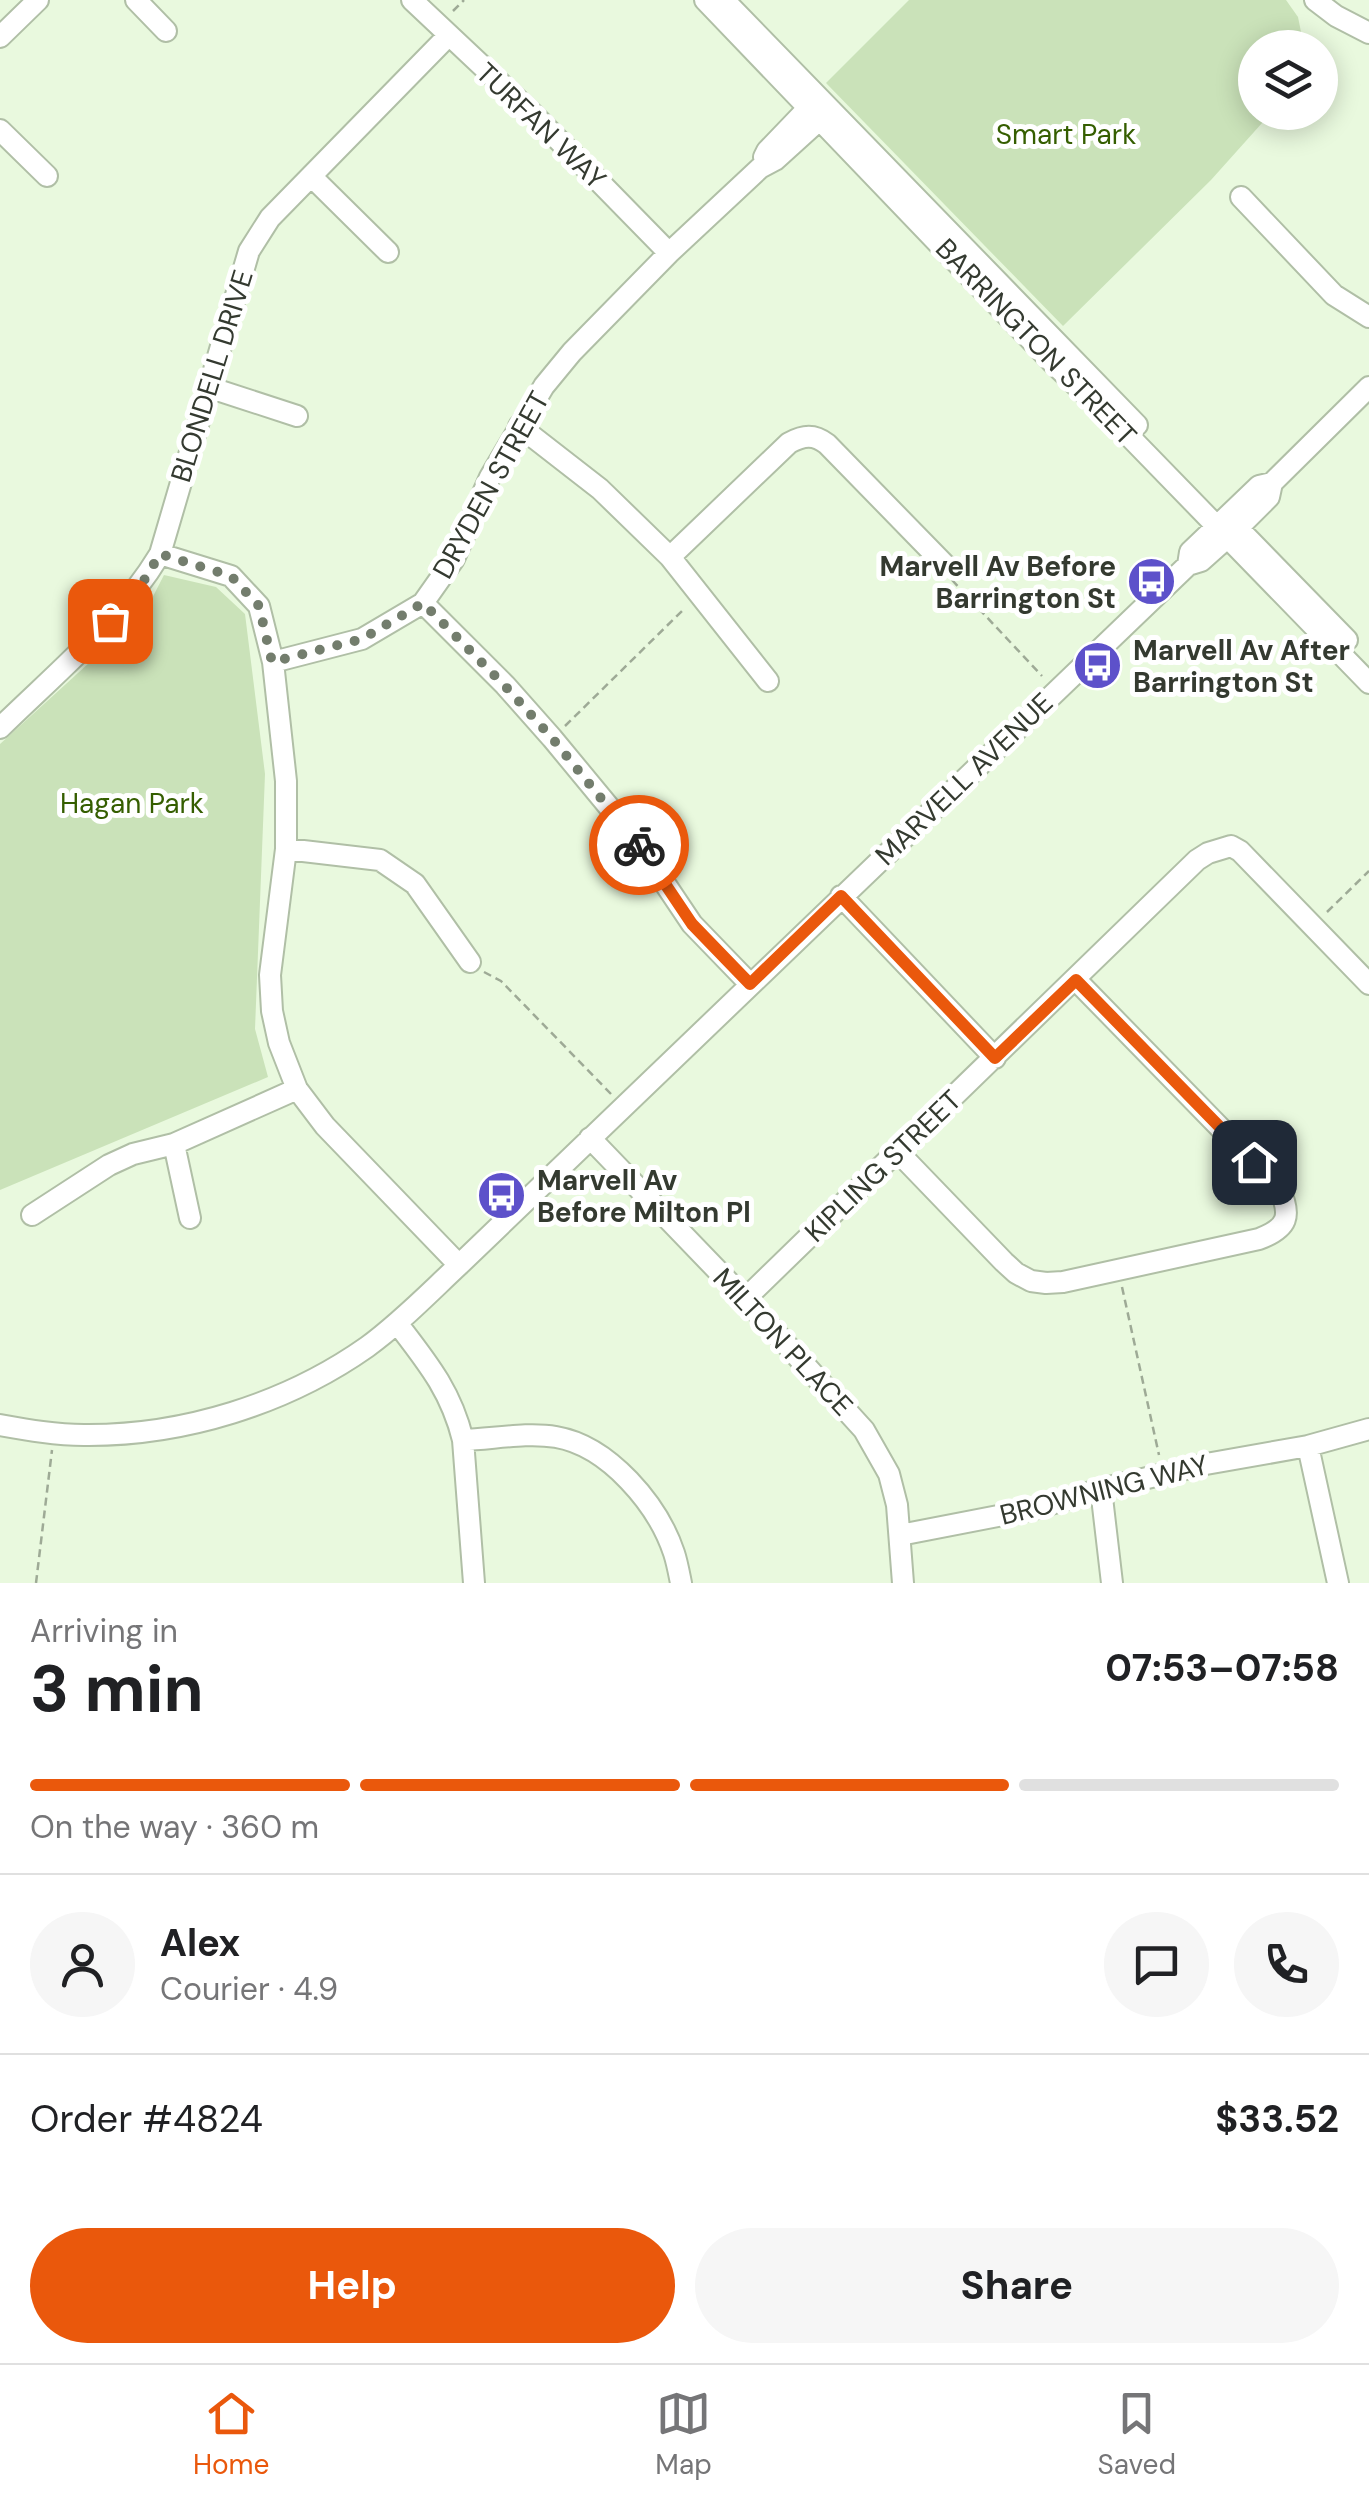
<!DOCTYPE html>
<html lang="en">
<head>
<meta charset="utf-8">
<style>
  body { margin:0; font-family:"DM Sans",sans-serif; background:#f6f6f6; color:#202124; height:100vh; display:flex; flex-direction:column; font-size:38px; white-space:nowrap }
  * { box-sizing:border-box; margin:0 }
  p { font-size:32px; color:#757577 }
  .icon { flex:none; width:55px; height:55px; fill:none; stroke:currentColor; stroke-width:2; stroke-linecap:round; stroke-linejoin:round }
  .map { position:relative; height:1583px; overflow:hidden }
  .panel { display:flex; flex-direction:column; background:#fff; flex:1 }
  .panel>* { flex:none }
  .controls { position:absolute; left:1238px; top:30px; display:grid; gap:20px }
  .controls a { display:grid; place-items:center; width:100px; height:100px; border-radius:50%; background:#fff; box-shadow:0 5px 25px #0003; font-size:50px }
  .pin { position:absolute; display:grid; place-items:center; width:85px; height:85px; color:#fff; margin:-42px; border-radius:20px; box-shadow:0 5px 15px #0006 }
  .courier { position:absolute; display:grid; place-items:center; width:100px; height:100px; margin:-50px; border:8px solid #ea580c; border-radius:50%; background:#fff; color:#222; box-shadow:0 2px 12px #0007 }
  .summary em { font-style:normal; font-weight:700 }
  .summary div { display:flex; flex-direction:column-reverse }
  .summary { display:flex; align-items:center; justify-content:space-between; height:170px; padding:0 30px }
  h1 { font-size:65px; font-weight:700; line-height:75px }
  .bar { display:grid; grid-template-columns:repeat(4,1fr); gap:15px 10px; align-content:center; height:120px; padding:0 30px }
  .bar i { height:12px; border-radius:8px; background:#e0e0e0 }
  .bar .on { background:#ea580c }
  .bar p { grid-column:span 4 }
  .line { display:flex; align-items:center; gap:25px; padding:0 30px; border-top:2px solid #e0e0e0 }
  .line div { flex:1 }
  .round { display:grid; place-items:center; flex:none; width:105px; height:105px; border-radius:52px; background:#f6f6f6 }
  .button { display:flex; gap:20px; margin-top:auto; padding:20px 30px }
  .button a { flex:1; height:115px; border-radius:60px; background:#ea580c; color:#fff; font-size:40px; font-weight:700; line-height:115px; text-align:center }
  .button a+a { background:#f6f6f6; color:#202124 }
  .tabs { display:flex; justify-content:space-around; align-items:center; height:140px; border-top:2px solid #e0e0e0; background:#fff; font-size:28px; color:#757577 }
  .tabs a { display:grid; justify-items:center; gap:5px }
  .tabs .on { color:#ea580c }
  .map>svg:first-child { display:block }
  .green { fill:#cae2b9 }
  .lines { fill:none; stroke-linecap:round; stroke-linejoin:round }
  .minor-casing { stroke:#b0bfa6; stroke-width:24 }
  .path { stroke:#9eaa96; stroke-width:2.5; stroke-dasharray:8 5; stroke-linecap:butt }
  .minor { stroke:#fff; stroke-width:20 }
  .done { stroke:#737d6d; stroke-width:10; stroke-dasharray:0 18 }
  .route { stroke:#ea580c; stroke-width:12 }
  .labels { text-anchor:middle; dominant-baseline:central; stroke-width:10; stroke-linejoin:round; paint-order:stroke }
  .street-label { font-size:28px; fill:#343a30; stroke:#fff }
  .park-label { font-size:28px; fill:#355e00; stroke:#fff }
  .poi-label { font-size:28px; font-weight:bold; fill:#343a30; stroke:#fff; text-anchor:start }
</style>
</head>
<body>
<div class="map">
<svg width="1369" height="1583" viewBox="0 0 1369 1583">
  <rect width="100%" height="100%" fill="#e9f9de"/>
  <path class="green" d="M909,0H1286L1298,17L1304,47L1255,48V112L1271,113L1211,180L1063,326L826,83Z
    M164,575L216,587L245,614L265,774L255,1029L268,1077L0,1190V744L145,612Z"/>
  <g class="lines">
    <defs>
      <path id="minor" d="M136,0L166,31
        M412,0L533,114L669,253
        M705,0L1051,361L1127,434L1369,683
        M724,0L1137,425
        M1315,0L1336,16L1369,33
        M0,37L38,0
        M0,130L47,176
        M764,157L767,151L815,101
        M311,176L388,252
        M1241,197L1334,295L1369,317
        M208,387L297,416
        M519,426L600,489L670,557L768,681
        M1231,521L1347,640
        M160,554L231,576L259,606L273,662L286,781V849L270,975L272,1011L279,1043L297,1089L325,1126L459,1265
        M670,557L789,443C804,435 814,434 827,444L945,565
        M1188,565L1190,552L1259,486L1272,483L1369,387
        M423,603L505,685L552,738L633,836L692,924L750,984
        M273,662L362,639L423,603L454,559L490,477L544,386L572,352L669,253L760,168L775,160L828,112
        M0,728C56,673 119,622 160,554L249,251L270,218L448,36
        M286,849L380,860L415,884L470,962
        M841,896L995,1058
        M590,1138L745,1299L864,1430L889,1474L897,1505L903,1583
        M174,1144L190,1218
        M897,1151L1004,1262L1016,1273L1031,1281L1046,1283L1063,1282L1259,1239C1288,1228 1292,1216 1279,1188L1076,980
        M32,1215L109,1165L133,1154L174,1144L297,1089
        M745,1299L1197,860L1208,853L1231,846L1240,851L1369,984
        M397,1323C427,1362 451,1391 463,1440L474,1583
        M0,1425C28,1430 56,1435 84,1435C183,1436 286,1404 367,1347C400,1323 429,1293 459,1265L1188,565L1201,561L1238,528L1269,497L1272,483
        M463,1440C493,1439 527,1432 556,1437C609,1446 658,1505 674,1553C677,1562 679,1573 681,1583
        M1308,1446L1338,1583
        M1101,1489L1112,1583
        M900,1535L1034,1509L1101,1489L1206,1464L1308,1446L1369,1429"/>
    </defs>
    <use href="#minor" class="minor-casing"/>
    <path class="path" d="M453,11L464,0
      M952,580L1042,676
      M565,726L684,609
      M1327,912L1369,871
      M484,972L501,981L611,1094
      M1122,1287L1159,1455
      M36,1583L52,1450"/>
    <use href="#minor" class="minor"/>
  </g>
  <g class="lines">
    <path class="done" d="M110,621L143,582L160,554L231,576L259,606L272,662L362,639L423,603L505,686L552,738L639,845"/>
    <path class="route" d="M639,845L692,924L750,984L841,896L995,1058L1076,980L1254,1162"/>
  </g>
  <defs>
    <symbol id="bus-disc" viewBox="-11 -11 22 22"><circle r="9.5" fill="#5d51ca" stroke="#fff"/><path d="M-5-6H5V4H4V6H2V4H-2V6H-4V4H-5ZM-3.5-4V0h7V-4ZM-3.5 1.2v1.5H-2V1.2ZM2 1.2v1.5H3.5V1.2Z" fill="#fff"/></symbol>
  </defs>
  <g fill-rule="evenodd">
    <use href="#bus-disc" x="1124" y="554" width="55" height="55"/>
    <use href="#bus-disc" x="1070" y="638" width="55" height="55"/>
    <use href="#bus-disc" x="474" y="1168" width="55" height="55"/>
  </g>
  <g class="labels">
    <g class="street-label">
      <text transform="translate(541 126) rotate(44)">TURFAN WAY</text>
      <text transform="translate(1036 342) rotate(46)">BARRINGTON STREET</text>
      <text transform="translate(212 376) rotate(-73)">BLONDELL DRIVE</text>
      <text transform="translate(491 485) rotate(-61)">DRYDEN STREET</text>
      <text transform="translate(964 779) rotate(-44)">MARVELL AVENUE</text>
      <text transform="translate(883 1166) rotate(-44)">KIPLING STREET</text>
      <text transform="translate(783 1342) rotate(47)">MILTON PLACE</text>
      <text transform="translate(1104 1490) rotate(-14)">BROWNING WAY</text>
    </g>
    <g class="park-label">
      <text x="1066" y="134">Smart Park</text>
      <text x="132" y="803">Hagan Park</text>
    </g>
    <g class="poi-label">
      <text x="1116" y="566" text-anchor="end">Marvell Av Before<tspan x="1116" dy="32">Barrington St</tspan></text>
      <text x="1133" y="650">Marvell Av After<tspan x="1133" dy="32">Barrington St</tspan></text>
      <text x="537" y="1180">Marvell Av<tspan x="537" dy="32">Before Milton Pl</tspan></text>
    </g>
  </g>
</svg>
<div class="controls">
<a><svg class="icon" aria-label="layers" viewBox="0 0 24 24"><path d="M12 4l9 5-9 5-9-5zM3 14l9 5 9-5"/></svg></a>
</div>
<div class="pin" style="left:110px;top:621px;background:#ea580c"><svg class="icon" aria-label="bag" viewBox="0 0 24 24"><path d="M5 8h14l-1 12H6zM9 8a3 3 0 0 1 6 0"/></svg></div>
<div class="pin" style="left:1254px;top:1162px;background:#1f2937"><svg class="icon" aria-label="home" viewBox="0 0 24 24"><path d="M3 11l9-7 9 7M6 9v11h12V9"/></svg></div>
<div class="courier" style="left:639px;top:845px"><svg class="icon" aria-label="bike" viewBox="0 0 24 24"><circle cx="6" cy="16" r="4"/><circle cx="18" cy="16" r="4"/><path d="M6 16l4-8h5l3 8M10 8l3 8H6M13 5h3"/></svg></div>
</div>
<section class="panel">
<div class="summary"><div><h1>3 min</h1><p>Arriving in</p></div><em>07:53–07:58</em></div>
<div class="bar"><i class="on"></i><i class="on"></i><i class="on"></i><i></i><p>On the way · 360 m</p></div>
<div class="line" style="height:180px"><a class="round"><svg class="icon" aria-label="person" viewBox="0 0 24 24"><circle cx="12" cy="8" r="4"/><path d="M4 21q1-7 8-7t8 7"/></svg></a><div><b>Alex</b><p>Courier · 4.9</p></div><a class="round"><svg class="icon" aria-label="chat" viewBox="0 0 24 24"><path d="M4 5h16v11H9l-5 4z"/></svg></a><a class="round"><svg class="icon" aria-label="phone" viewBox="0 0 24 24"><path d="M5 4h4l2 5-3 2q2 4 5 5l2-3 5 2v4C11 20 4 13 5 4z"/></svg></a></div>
<div class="line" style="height:130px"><div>Order #4824</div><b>$33.52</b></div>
<div class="button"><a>Help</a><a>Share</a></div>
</section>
<nav class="tabs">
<a class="on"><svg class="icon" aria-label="home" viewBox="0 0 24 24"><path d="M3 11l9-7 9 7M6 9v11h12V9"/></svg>Home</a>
<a><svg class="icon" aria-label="map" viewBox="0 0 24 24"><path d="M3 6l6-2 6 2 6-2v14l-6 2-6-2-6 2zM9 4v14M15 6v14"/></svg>Map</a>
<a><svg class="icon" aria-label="saved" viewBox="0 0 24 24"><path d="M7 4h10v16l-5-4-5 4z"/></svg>Saved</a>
</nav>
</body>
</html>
